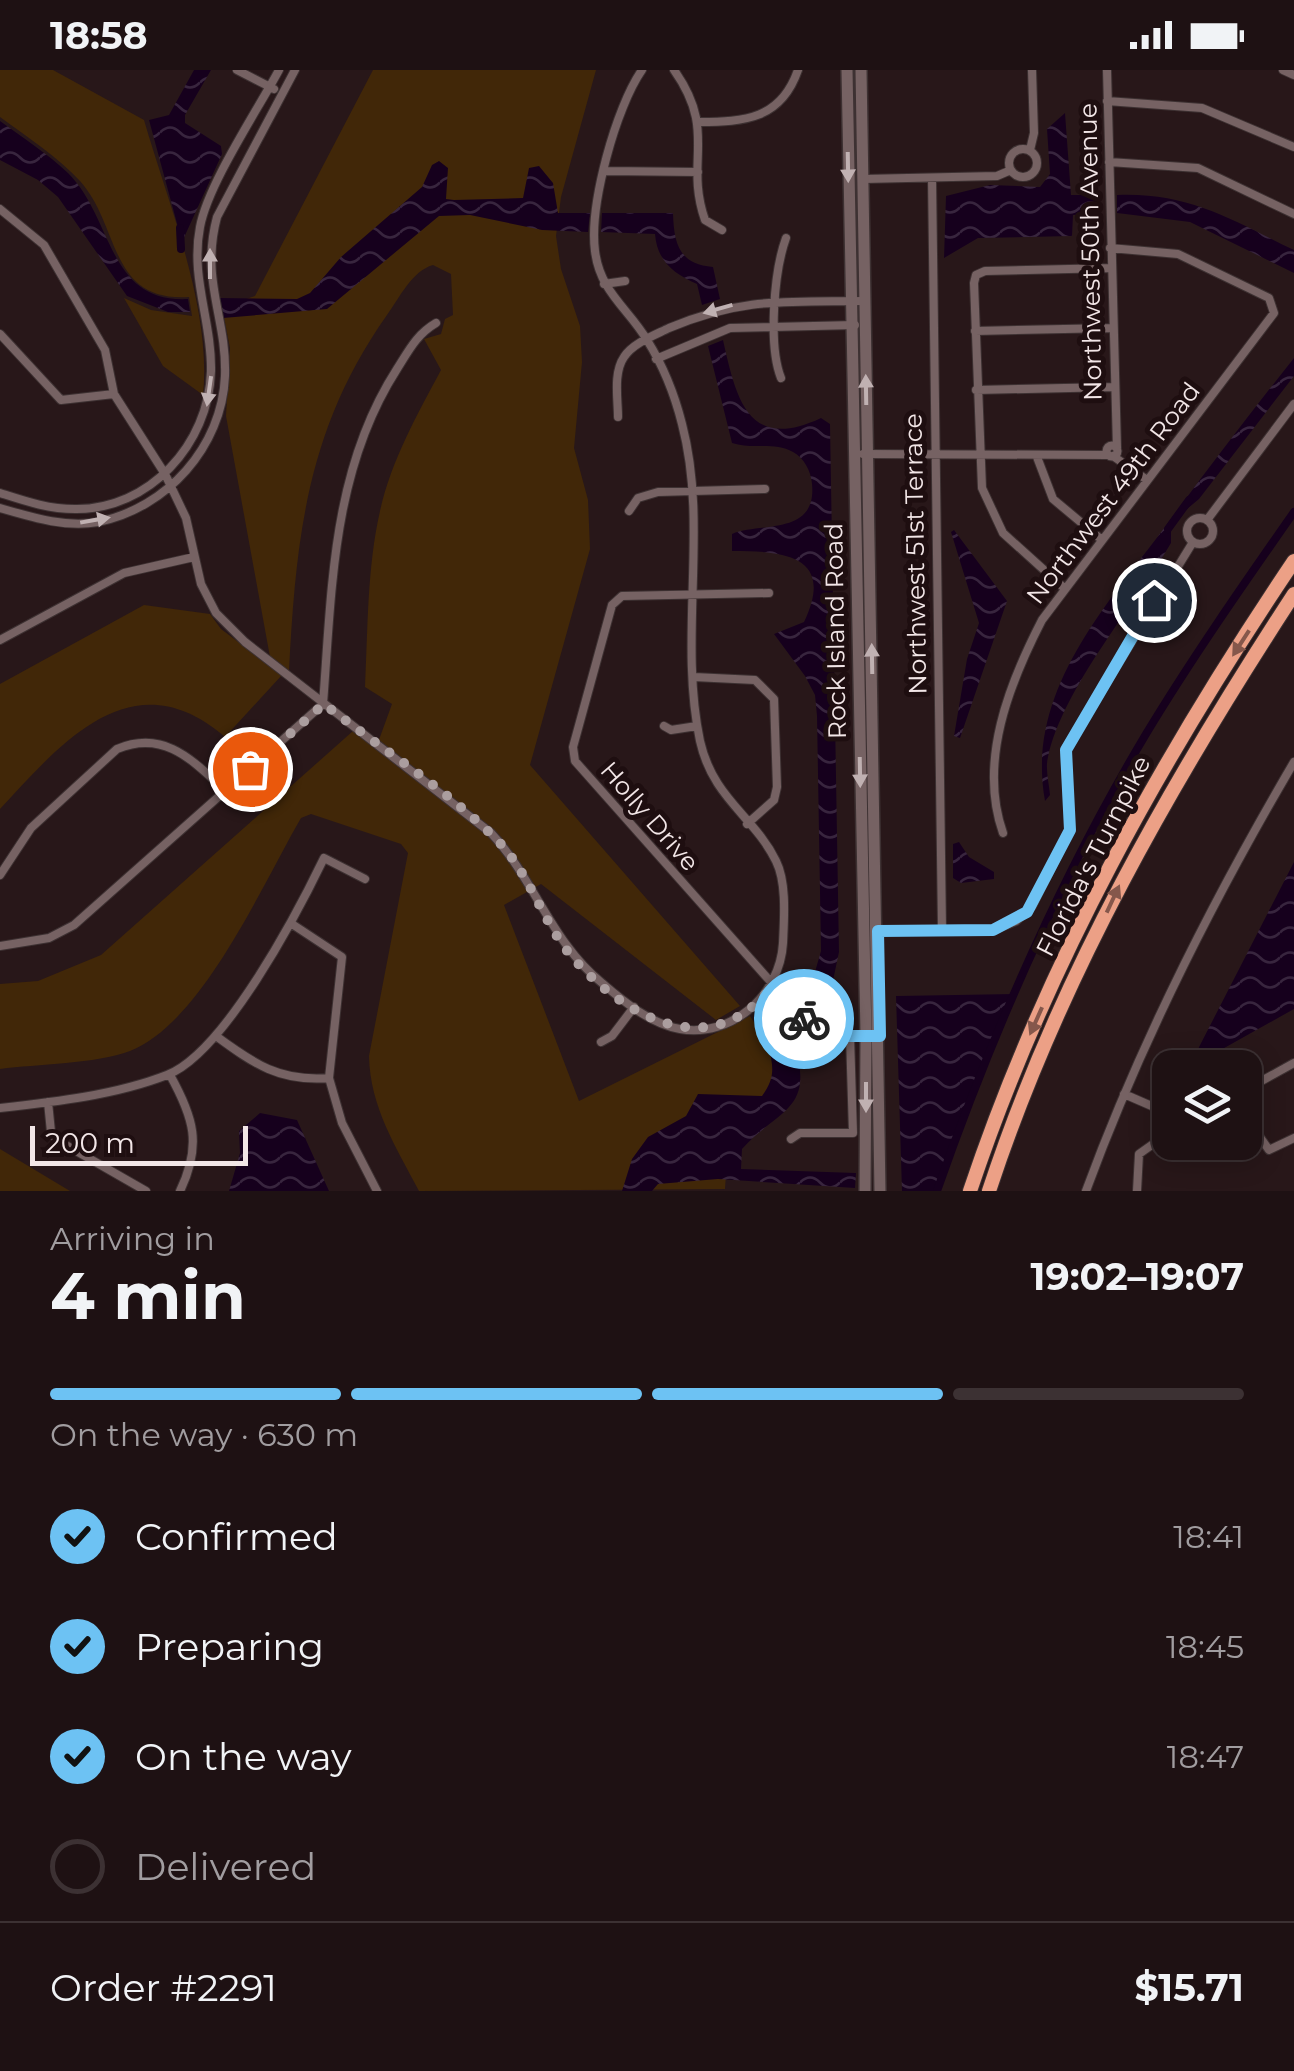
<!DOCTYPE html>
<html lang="en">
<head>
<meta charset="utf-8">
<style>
  body { margin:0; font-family:Montserrat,sans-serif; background:#261a1c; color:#f1f3f6; height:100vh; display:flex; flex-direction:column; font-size:38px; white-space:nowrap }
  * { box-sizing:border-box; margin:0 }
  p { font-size:32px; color:#a19da0 }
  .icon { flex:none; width:55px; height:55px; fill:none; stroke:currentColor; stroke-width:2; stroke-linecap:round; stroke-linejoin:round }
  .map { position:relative; height:1121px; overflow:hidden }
  .sheet { display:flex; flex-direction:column; background:#1e1113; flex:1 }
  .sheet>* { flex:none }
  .controls { position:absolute; left:1152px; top:980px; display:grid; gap:20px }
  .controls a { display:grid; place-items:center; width:110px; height:110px; border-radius:20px; background:#1e1113; box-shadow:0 5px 25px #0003,0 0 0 2px #3c3133; font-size:50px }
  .scale { position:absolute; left:30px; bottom:25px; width:218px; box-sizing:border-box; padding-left:10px; border:5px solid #f2e6e7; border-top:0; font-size:28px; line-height:35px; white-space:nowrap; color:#f2e6e7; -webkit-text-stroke:8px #1e0e10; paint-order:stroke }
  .pin { position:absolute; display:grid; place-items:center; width:85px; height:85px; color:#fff; margin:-42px; border:5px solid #fff; border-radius:50%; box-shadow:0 2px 10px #0007 }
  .courier { position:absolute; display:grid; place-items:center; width:100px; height:100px; margin:-50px; border:8px solid #6dc2f3; border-radius:50%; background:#fff; color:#222; box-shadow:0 2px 12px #0007 }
  .headline em { font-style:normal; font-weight:700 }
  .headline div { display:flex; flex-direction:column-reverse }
  .headline { display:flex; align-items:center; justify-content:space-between; height:170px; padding:0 50px }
  h1 { font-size:65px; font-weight:700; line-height:75px }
  .bar { display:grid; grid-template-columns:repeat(4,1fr); gap:15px 10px; align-content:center; height:120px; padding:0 50px }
  .bar i { height:12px; border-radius:8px; background:#3c3133 }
  .bar .on { background:#6dc2f3 }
  .bar p { grid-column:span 4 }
  .line { display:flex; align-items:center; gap:25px; padding:0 50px; border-top:2px solid #3c3133 }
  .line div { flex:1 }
  ol { padding:0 50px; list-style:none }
  li { display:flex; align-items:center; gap:30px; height:110px }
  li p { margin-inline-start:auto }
  li .icon { padding:10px; border-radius:50%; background:#6dc2f3; color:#111; stroke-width:4 }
  li:last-child { color:#a19da0 }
  li i { width:55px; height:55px; border:5px solid #3c3133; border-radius:50% }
  .status { display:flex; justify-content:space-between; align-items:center; height:70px; padding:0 50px; background:#1e1113; direction:ltr }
  .status svg { height:28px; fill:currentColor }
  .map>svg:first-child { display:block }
  .green { fill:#412708 }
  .water { fill:url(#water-waves) }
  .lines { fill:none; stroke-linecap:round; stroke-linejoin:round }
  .canal { stroke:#16001d; stroke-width:8 }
  .minor-casing { stroke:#3d3132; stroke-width:10 }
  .secondary-casing { stroke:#3d3132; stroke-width:14 }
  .motorway-casing { stroke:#3d3132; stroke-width:16 }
  .minor { stroke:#766263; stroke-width:8 }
  .secondary { stroke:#766263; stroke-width:11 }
  .motorway { stroke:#eca086; stroke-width:14 }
  .oneway { fill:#c0b1b2 }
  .oneway2 { fill:#85574b }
  .done { stroke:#ab9e9f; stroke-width:10; stroke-dasharray:0 18 }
  .route { stroke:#6dc2f3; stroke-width:12 }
  .labels { text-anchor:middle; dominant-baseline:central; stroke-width:10; stroke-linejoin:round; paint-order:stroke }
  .street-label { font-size:25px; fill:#f2e6e7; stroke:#1e0e10 }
</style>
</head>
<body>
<div class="status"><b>18:58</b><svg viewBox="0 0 49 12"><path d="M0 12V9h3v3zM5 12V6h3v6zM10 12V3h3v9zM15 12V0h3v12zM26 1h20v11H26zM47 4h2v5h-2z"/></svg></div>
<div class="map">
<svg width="1294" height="1121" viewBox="0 0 1294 1121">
  <defs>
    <pattern id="water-waves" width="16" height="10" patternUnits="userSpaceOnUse" patternTransform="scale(2.5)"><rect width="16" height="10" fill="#16001d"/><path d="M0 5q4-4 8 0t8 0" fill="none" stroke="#38253e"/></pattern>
  </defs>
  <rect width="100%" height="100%" fill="#281719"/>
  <path class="green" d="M0,0H53L144,50C168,133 212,239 203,325L163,296L124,228L151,240L192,246L189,227C108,232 121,157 80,111C58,87 27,67 0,47Z
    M373,0H596L561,127L556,166L561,199L580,256L582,292L574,378L588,430L590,479L530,695L740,936L716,950L541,814L504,835L579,1031L750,946L787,1003L727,1089L725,1119L419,1121C396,1077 370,1037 369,986L408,783L401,774L311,744L301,748C262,815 202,953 130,981C96,994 37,994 0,999V914L38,911L101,885L353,661L376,678L392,634L365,617C368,558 367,498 380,441C391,391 417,345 441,300L424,269L441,264L445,249L453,245L451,204L433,195C412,201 400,227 387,245C307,358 296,467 289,601L270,587L226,346L230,278L222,237L255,226Z
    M144,535L210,544L221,559L282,605L225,667C133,588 63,671 0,739V614Z
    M0,1079L70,1121H0Z"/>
  <path class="water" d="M194,0H211L185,45V53L221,76L222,84L182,172L149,50L169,45Z
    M1065,43L1071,125H1099V144L1073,145L1072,166L978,168L944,188L946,126L990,115L1040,117L1050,104L1047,59Z
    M0,51C22,67 48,84 68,103C114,149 107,233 188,229L190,242H168L127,226L58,127L38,110L0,90Z
    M439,91L448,98L446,129L454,130L523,128L529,98L539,96L553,113L558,143H590L588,162L542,160L470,145L439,146L327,239L223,248L219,228L297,229L310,223L341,187L422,117L432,95Z
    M1117,125C1189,122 1232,150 1294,180V203L1190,152L1117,143Z
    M602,143H673C674,174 679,194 713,197L720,229L702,235L697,214C674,204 657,191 655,164L601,162Z
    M723,270C736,327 747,383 821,348L830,354L839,882L831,920L815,951L804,940L821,881L817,646L815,625L805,606L774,564L804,552C836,485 783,481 732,481V464C761,452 817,466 812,414C811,401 804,388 793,382C774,371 752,380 732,373L708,276Z
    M1294,288V306L1199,429L1187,439L1182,436L1171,451V473C1135,535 1063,618 1048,687C1045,699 1049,713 1050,725L1045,731C1025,621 1107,535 1168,453C1209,397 1251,342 1294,288Z
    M954,460L1007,531L960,668L954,666L967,589L979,553L951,462Z
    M959,772L969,787L994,802V809L961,813L953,808V774Z
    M1294,792V939L1201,991L1197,981Z
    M1014,924L937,1121H902L896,926Z
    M795,951L807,964L795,978C815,1041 775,1041 742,1079L741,1099L856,1103L855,1118L718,1109L658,1114L652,1121H622L632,1089L648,1067L686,1046L698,1024L762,1026C775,1008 774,997 768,976L779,971Z
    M260,1043L297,1050L329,1121H229L240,1083L239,1061Z"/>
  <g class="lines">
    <path class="canal" d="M180,158L181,179
      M1168,459L1189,430
      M937,1121C992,964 1060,808 1146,664C1192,588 1243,515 1294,442"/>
    <defs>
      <path id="minor" d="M237,0L274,19
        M674,0C718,62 684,90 705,150L722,160
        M1107,0L1117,378
        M1283,0L1294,5
        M1107,31L1202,38L1294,77
        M699,52C745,52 781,49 798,0
        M1009 93a14 14 0 1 1 28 0a14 14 0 1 1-28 0Z
        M1030,80L1034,63L1032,0
        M1109,92L1198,98L1294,144
        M605,101L698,102
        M932,108L942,860
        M863,109L997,106L1011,100
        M0,139L44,175L105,280L114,324L165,404L186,448L201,514L216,543L245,572L491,763C535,810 551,872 602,913C624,932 651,954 680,959C732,968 780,925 783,873C784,849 787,813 776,791C754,746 713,729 700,671C678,567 709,456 682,354C675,326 662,294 647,270C628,238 600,222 595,181C589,135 616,37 642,0
        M604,214L625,211
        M975,261L1112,258
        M0,264L61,330L114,324
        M656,289L730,258L855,255
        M781,308C768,275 774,201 786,168
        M976,320L1113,317
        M618,347C618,329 613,303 624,287C633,273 655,265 669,258C742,227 787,232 864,231
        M1106.5 381a5.5 5.5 0 1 1 11 0a5.5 5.5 0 1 1-11 0Z
        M863,384L1108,385
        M1113,386L1147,410
        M1037,387L1053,429L1102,470
        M0,423C25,431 48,439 75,439C149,440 209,374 211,301C212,251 190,208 200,157C208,114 257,41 279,0
        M0,438C31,447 65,458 98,452C167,438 222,377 225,306C227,247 200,211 217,147L295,0
        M629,441L638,428L658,422L765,419
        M1187 461a13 13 0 1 1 26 0a13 13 0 1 1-26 0Z
        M1207,450L1294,334
        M1064,518L1003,463L982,418L974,213L976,205L985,201L1111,198
        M769,523L622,526L612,535L573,677L575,691L808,954L833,966H870
        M0,570L124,503L194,487
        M694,607L755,610L774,629L777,717L774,730L747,754
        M664,656L671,660L697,656
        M1003,763C978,692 1009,614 1042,550L1274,243L1269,228L1178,184L1110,178
        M0,805L31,758L117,679C165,659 193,691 226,721
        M292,854L342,887L329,1008L342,1053L377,1121
        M878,861L993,860L1016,851L1032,836L1070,760L1065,680L1193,472
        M0,876L49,868L74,855L323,634C332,518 332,400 397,299C409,280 417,264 436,253
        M216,966C254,994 280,1012 329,1008
        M601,972L612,966L634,937
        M170,1005C194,1048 202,1075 180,1121
        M1245,1020L1294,993
        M1124,1024L1170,1044
        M48,1032L51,1062L57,1070L146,1121
        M0,1038C54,1032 116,1025 167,1005C224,983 297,844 324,788L365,809
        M1245,1046L1269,1080L1294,1068
        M791,1069L800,1063H853L850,966
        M1086,1121C1141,971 1213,830 1294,692
        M1137,1121L1139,1084L1170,1062"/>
      <path id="secondary" d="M847,0L866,966L865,1121
        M861,0L880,1121"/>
      <path id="motorway" d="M970,1121C1045,896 1162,687 1294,491
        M989,1121C1059,908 1172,711 1294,524"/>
    </defs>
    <use href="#minor" class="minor-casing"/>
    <use href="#secondary" class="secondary-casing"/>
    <use href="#motorway" class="motorway-casing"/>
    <use href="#minor" class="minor"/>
    <use href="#secondary" class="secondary"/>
    <use href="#motorway" class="motorway"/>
  </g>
  <defs><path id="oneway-solid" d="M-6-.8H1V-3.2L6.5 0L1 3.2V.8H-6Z" transform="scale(2.5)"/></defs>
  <g class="oneway">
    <use href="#oneway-solid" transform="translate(848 97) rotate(89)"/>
    <use href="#oneway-solid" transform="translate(210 194) rotate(-90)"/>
    <use href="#oneway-solid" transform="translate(718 239) rotate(164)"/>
    <use href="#oneway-solid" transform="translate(866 320) rotate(-91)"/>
    <use href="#oneway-solid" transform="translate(209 321) rotate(98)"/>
    <use href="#oneway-solid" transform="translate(95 450) rotate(-10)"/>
    <use href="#oneway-solid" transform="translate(872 589) rotate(-91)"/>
    <use href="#oneway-solid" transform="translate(860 702) rotate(89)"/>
    <use href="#oneway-solid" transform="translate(866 1027) rotate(90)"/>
  </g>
  <g class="oneway2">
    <use href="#oneway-solid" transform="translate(1241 573) rotate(123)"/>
    <use href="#oneway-solid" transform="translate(1113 829) rotate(-65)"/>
    <use href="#oneway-solid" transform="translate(1036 951) rotate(114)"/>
  </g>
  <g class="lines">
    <path class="done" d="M250,699L324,634C379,677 443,717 493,766C530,801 540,849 572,887C625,948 712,995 772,916L804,949"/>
    <path class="route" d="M804,949L834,966H880L878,861L993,860L1027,842L1070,760L1066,680L1154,530"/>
  </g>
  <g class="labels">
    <g class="street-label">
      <text transform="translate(1090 182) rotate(-91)">Northwest 50th Avenue</text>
      <text transform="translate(1113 423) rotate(-53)">Northwest 49th Road</text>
      <text transform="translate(915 484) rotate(-91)">Northwest 51st Terrace</text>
      <text transform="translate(835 561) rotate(-91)">Rock Island Road</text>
      <text transform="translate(650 746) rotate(49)">Holly Drive</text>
      <text transform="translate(1093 786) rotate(-63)">Florida's Turnpike</text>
    </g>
  </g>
</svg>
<div class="controls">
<a><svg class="icon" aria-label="layers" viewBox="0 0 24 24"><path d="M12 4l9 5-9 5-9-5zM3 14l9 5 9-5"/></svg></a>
</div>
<div class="scale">200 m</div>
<div class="pin" style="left:250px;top:699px;background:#ea580c"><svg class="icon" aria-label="bag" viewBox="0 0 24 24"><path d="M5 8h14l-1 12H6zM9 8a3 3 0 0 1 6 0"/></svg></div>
<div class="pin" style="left:1154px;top:530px;background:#1f2937"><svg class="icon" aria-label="home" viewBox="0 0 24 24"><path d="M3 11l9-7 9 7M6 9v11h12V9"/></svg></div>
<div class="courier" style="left:804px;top:949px"><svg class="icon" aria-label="bike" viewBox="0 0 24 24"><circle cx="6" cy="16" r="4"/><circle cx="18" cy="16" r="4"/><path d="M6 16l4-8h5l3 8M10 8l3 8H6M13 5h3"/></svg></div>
</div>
<section class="sheet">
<div class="headline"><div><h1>4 min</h1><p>Arriving in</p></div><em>19:02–19:07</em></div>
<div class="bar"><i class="on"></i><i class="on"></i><i class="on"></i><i></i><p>On the way · 630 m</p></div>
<ol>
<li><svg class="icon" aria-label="check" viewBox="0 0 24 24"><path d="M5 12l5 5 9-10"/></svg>Confirmed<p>18:41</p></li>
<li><svg class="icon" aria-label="check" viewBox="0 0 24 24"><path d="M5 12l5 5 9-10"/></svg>Preparing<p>18:45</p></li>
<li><svg class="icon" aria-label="check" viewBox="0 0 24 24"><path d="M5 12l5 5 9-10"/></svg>On the way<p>18:47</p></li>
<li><i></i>Delivered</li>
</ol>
<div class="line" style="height:130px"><div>Order #2291</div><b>$15.71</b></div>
</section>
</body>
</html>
